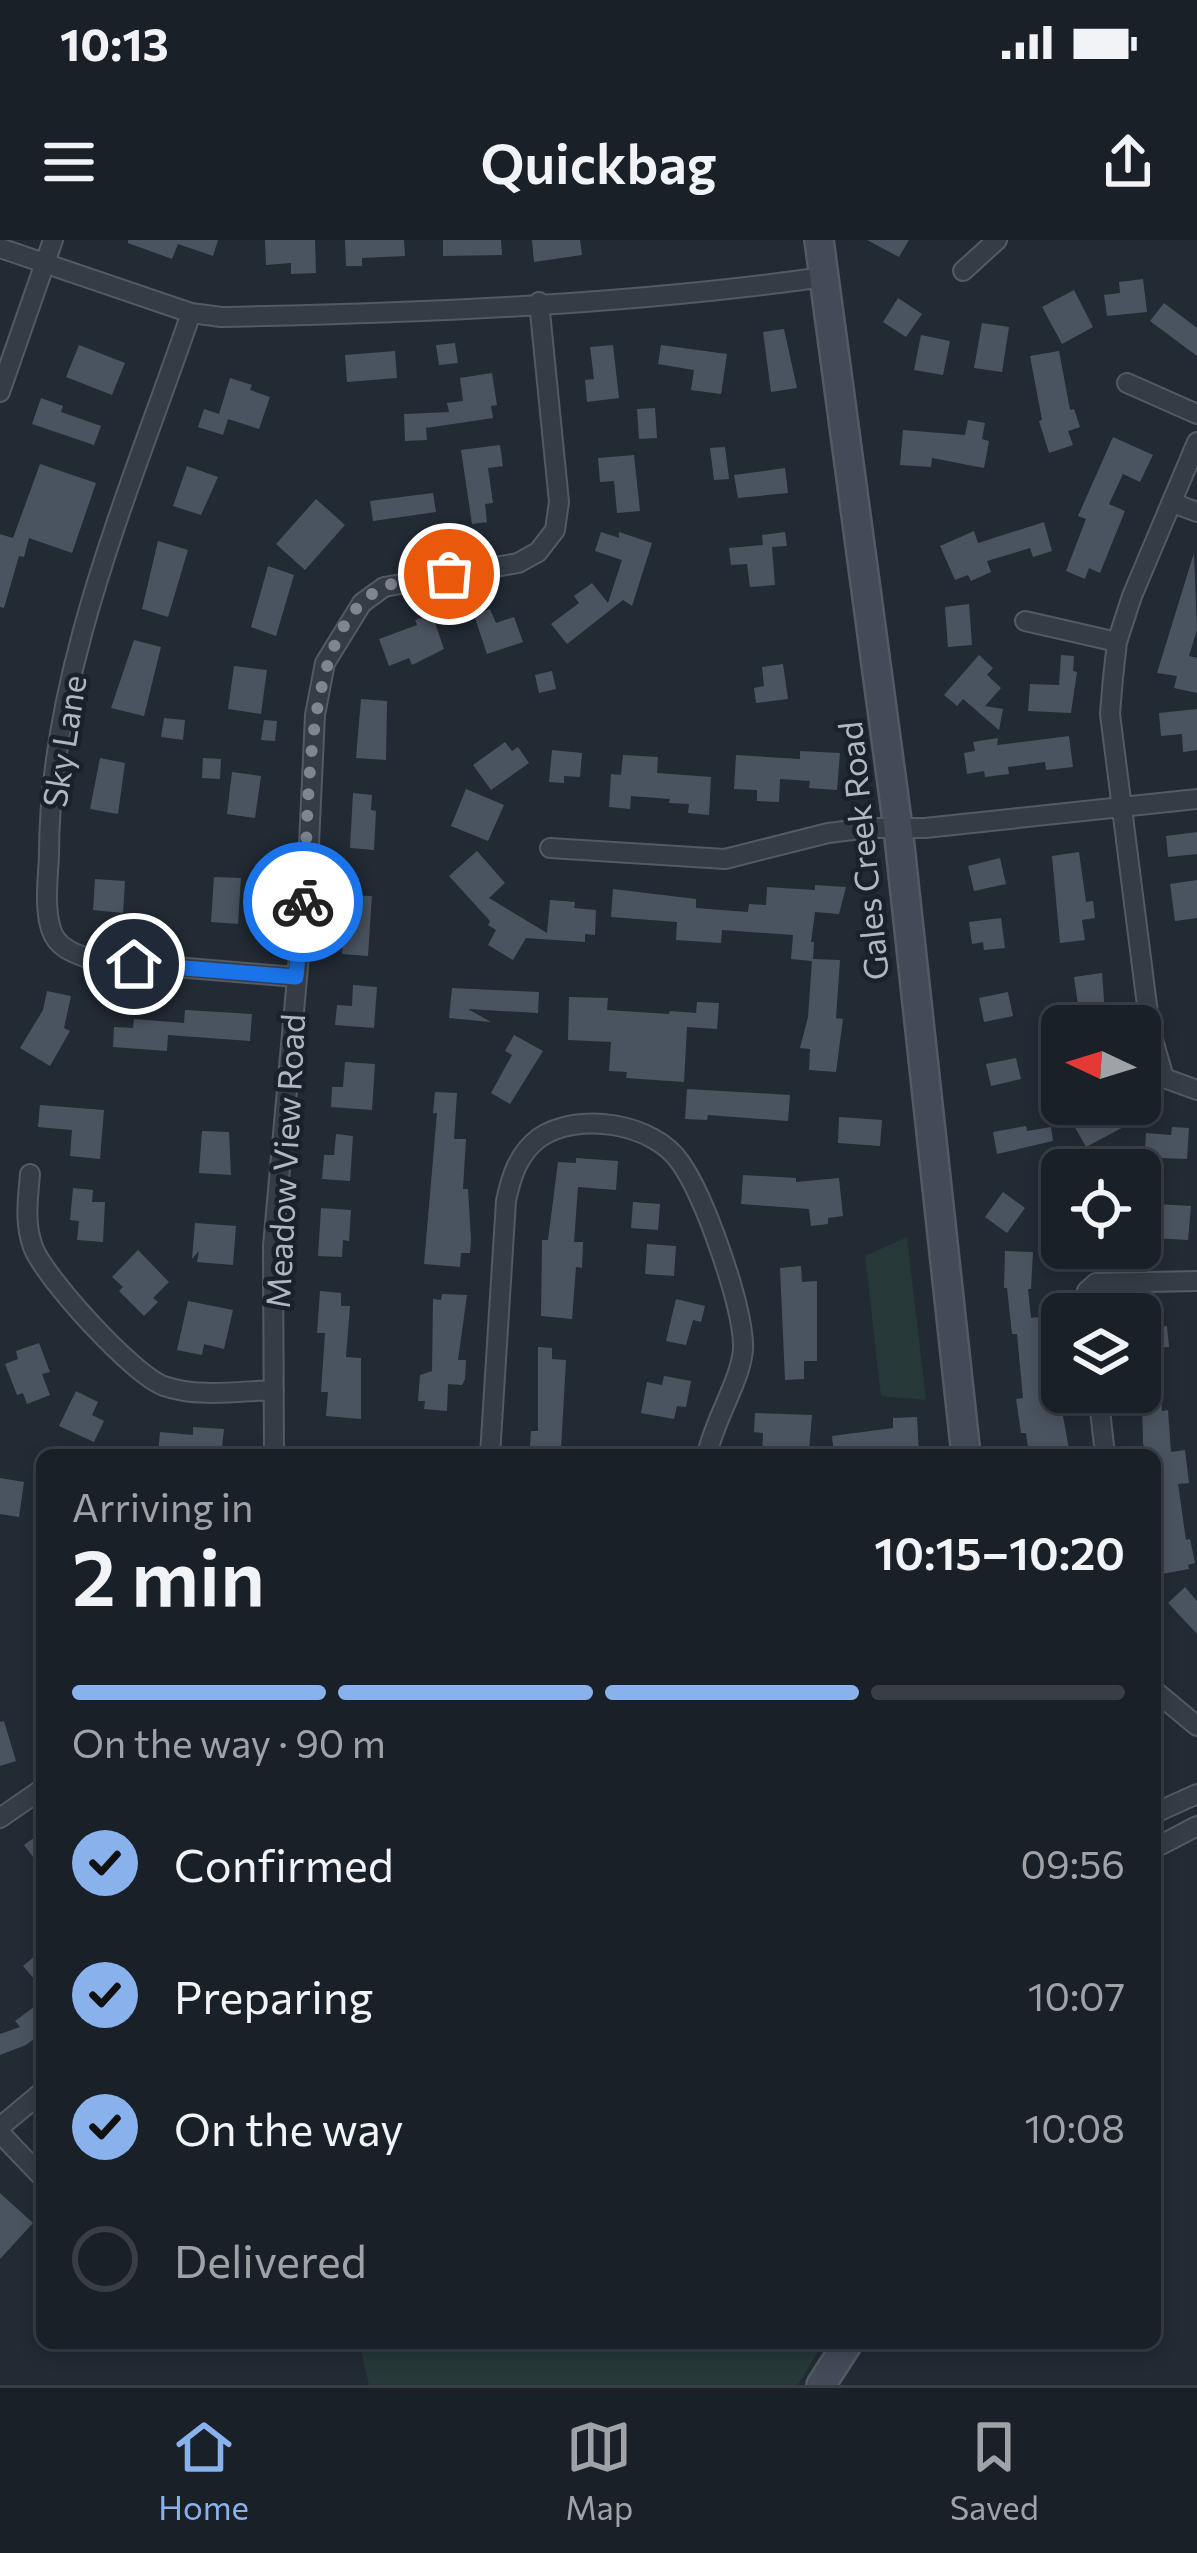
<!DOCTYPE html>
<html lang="en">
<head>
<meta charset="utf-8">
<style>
  body { margin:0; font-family:Commissioner,sans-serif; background:#272d33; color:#f1f3f6; height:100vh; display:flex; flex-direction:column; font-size:45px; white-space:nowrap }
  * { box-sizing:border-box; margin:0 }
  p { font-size:39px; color:#9fa3a7 }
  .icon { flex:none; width:66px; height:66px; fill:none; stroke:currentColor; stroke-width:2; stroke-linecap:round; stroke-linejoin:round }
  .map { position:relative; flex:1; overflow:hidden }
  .panel { position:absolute; left:36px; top:1209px; width:1125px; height:900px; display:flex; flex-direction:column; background:#1a2027; border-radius:18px; box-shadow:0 6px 18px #0003,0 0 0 3px #383e44 }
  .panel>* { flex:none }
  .needle { width:78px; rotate:274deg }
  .controls { position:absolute; left:1041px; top:765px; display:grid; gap:24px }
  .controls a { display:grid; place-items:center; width:120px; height:120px; border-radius:18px; background:#1a2027; box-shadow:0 6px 18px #0003,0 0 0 3px #383e44; font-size:60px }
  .pin { position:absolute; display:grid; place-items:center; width:102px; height:102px; color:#fff; margin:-51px; border:6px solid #fff; border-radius:50%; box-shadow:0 3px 12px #0007 }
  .courier { position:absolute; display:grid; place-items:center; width:120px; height:120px; margin:-60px; border:9px solid #1a73e8; border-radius:50%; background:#fff; color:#222; box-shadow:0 3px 15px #0007 }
  .summary em { font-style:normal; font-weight:600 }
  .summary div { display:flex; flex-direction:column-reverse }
  .summary { display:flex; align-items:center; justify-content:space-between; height:204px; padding:0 36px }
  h1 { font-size:78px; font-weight:600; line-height:90px }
  .bar { display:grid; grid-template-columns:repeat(4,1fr); gap:18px 12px; align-content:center; height:144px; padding:0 36px }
  .bar i { height:15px; border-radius:9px; background:#383e44 }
  .bar .current { background:#89b2ed }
  .bar p { grid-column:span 4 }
  ol { padding:0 36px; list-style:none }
  li { display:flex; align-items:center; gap:36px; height:132px }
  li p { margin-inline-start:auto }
  li .icon { padding:12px; border-radius:50%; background:#89b2ed; color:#111; stroke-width:4 }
  li:last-child { color:#9fa3a7 }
  li i { width:66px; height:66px; border:6px solid #383e44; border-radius:50% }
  .status { display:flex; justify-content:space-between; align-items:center; height:84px; padding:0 60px; background:#1a2027; direction:ltr }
  .status svg { height:33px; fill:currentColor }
  header { display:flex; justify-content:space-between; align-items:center; height:156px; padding:0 36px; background:#1a2027; font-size:54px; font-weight:600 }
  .tabs { display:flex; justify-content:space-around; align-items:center; height:168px; border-top:3px solid #383e44; background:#1a2027; font-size:33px; color:#9fa3a7 }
  .tabs a { display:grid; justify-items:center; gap:6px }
  .tabs .current { color:#89b2ed }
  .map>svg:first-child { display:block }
  .green { fill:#263838 }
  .building { fill:#4a5460 }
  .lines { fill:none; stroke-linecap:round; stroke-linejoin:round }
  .street-casing { stroke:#525a63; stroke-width:22 }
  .secondary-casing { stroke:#525a63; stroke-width:32 }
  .street { stroke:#353c45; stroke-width:18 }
  .secondary { stroke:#434b58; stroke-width:27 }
  .done { stroke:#7e8690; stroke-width:12; stroke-dasharray:0 21.6 }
  .route { stroke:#1a73e8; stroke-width:15 }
  .labels { text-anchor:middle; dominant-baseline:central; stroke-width:9; stroke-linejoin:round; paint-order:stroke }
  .street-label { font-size:33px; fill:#afb7c2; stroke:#1a212a }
</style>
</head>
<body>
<div class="status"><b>10:13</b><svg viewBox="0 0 49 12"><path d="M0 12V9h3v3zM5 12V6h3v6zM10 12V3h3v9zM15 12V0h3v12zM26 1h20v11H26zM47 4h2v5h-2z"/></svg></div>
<header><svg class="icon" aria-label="menu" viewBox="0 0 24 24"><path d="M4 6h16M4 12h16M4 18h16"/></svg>Quickbag<svg class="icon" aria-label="share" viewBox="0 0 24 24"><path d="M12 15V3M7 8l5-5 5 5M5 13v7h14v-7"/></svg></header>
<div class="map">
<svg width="1197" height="2145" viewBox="0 0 1197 2145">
  <rect width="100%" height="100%" fill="#222a34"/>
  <path class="green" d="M907,997L926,1160L881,1156L865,1016Z
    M359,2103H823L798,2145H369Z"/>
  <path class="building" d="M128,0H218L213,16L178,4L172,19L128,3Z
    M265,0H315L316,33L291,34V23L266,25Z
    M345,0H404L405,16L362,18V26H346Z
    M443,0H501L502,15L443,16Z
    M532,0H580L582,15L534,22Z
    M867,0H909L899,17Z
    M1143,39L1147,72L1107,76L1104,55L1120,53L1119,42Z
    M1074,50L1093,87L1062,104L1042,67Z
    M898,58L922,74L906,97L883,82Z
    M1164,63L1197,88V116L1150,81Z
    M982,83L1009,87L1002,132L974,128Z
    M784,89L797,148L771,152L763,92Z
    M921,95L950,101L943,135L914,130Z
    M455,103L458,123L439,125L436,105Z
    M79,105L125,123L112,155L66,137Z
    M613,105L619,158L587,162L585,140L594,139L590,107Z
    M661,105L727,114L721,154L691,150L694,130L658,124Z
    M395,111L397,138L347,142L345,115Z
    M1059,111L1070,170L1074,169L1080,187L1068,191L1073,205L1049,213L1039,181L1042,180L1030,116Z
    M492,133L497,165L491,166L493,178L426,188L427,200L405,201L404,174L449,172L447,163L463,161L460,138Z
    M230,138L252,145L250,150L270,157L259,189L228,179L223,195L198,187L204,169L219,174Z
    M41,158L63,166L61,172L101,186L94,205L32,184Z
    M655,168L657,198L639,199L637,169Z
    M968,180L985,183L982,199L989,201L984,228L932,218L931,227L900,225L903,190L965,195Z
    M1113,197L1153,215L1140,242L1123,234L1109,264L1125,271L1100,333L1089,328L1085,339L1066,331L1086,279L1078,276Z
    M500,205L503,226L488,228L493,263L485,264L487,282L472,284L461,210Z
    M725,207L729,239L714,240L710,208Z
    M634,215L640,271L617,273L614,241L600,242L598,218Z
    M40,224L96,243L72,313L29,298L24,317L19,316L4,368L0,367V294L13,298Z
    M187,226L218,237L201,275L173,266Z
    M785,228L788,253L738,258L734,235Z
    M433,253L436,272L373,281L370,261Z
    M316,259L345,285L305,330L276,304Z
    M1044,282L1052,311L1033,317L1030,308L987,321L991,332L971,341L968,335L955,340L940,306L974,291L978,303Z
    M601,292L619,298V292L652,303L632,366L623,360L567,404L551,384L579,363L574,356L592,343L608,363L622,320L595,311Z
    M785,292L787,306L772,307L775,345L750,347L747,324L731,325L729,308L763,305L762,295Z
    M158,301L188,310L168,377L142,369Z
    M1194,313L1197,390L1189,416L1197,418V453L1174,448L1177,436L1157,433Z
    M268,326L294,335L276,396L251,387Z
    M969,364L972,405L948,407L945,367Z
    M490,369L496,383L514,377L523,402L487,414L474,375Z
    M432,374L444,409L412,425L409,418L389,426L379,399L417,385L415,380Z
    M134,400L161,407L144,476L111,468Z
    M979,415L993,428L987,435L1001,448L985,466L1003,469L999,490L963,459L957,466L944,455Z
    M1061,415L1074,416L1073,431L1077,432L1071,473L1028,471L1030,444L1059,445Z
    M783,424L788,459L756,463L754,448L764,446L762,427Z
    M234,426L267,430L261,474L228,469Z
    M552,431L556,449L539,453L535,435Z
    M361,459L387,461L386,520L356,518Z
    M1197,469V510L1183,512L1182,494L1161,496L1159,473Z
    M164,478L185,480L183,500L161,497Z
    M264,480L277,481L275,501L261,500Z
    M1069,496L1073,527L1046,530L1045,522L1008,527L1009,534L985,537L984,531L967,534L964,513L975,511L973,502L998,498L997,505Z
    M505,502L512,511L518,507L529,523L491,550L473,525Z
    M552,510L582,513L580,537L564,536V543L549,542Z
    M800,511L840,513L837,550L809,548L810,541L780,539L779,562L757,561V550L734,549L736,515L800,519Z
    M623,515L658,517L657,533L711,537L709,575L688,573L689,564L669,563L670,559L631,556L630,569L609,567L611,534L621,535Z
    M100,518L125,523L118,574L90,569Z
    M203,518L221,519L220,539L202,538Z
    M232,532L261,536L255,578L227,574Z
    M466,549L504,565L488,601L451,586Z
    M353,553L372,555L371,570L376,571L374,610L350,608Z
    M1197,592V614L1168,617L1166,596Z
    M477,611L505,643L489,658L547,693L550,660L575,662L574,668L596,670L595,695L585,694V702L526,698L513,720L488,705L496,690L488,685L490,681L449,636Z
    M1079,612L1086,662L1093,661L1095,678L1082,680L1085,700L1060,703L1052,616Z
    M1000,618L1006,644L974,651L968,626Z
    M214,637L241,638L238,684L211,682Z
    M95,639L125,641L123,673L93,670Z
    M1197,640V678L1175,681L1170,644Z
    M815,645L846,647L839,674L815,672L811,702H814L813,719L840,720L836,778L843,779L836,832L809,830L810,809L800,808L808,777L812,721L791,719L793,695L722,690L721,703L676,700L677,682L611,677L613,649L696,659V668L748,672L749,664L766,665L767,647L815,650Z
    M346,655L372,656L368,716L342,714Z
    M1001,678L1005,708L984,710L983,702L972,704L969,682Z
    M1102,733L1106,786H1092L1090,778L1080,779L1074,737Z
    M353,745L377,747L374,788L335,785L337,765L352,766Z
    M452,748L539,752L538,773L468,769L491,782L449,778Z
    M47,751L71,756L64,788L70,791L50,826L20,808L43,770Z
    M1008,752L1013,776L984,782L979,758Z
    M569,757L608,758L607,770L669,774L670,771L696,773L697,762L719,763L717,789L687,787L684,842L626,838L627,832L609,831L611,802L568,800Z
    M185,770L252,774L250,801L168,795L167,811L113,807L114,787L133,788L134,779L184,783Z
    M514,795L543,811L510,864L491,853L512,815L505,811Z
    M1016,818L1021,839L991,846L986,824Z
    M345,822L375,824L372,870L331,867L332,847H343Z
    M687,849L790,855L788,881L708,875L707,880L685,879Z
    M435,852L457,853L454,899H466L463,949H468L471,999L470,1013H461L460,1027L424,1024L437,873H433Z
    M1102,864H1123L1133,882L1086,907L1071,880Z
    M40,865L104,870L100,919L70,916L72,890L38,887Z
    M839,877L882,880L880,906L838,903Z
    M1026,886L1027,891L1051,887L1053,901L997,914L993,892Z
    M1172,887L1189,888L1187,919L1161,918V926L1144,925L1146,893L1171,895Z
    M202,891L229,892L231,935L199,933Z
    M336,894L353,896L350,941L322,939L324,915H334Z
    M576,918L618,921L616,950L578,947L574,1002H583L582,1028L576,1027L572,1079L541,1076L542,1000H548L558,922L576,923Z
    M743,935L796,938V942L839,938L843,976L828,978V984L811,986L809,969L741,964Z
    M73,948L93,950L92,962H105L103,1002L77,1000L79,981L70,980Z
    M1003,952L1025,968L1007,993L985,977Z
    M1062,960V1011L1055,1012L1046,963Z
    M633,962L660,964L658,990L631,988Z
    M1156,964L1191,966L1188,1000L1154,998Z
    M321,968L351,970L349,1001L343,1000L342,1017L318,1016Z
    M195,983L236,986L233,1025L197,1022L199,1011L192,1019Z
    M647,1004L676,1006L674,1036L645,1034Z
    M138,1010L169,1042L153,1058L158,1062L144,1076L119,1051L123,1047L112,1037Z
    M1005,1011L1033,1012L1031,1049H1028L1031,1078L1047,1076L1050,1105H1057L1059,1126L1042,1127L1045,1156L1049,1172L1062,1170L1070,1215H1029L1026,1193H1021L1016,1159L1023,1158L1017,1094H1012L1007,1048H1004Z
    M801,1026L802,1042L817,1041V1121H804V1139L785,1140L780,1028Z
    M320,1051L341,1053V1066H350L346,1117L361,1118V1179L326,1176L328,1152H321L325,1093H317Z
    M442,1054L467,1055L458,1120H466L465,1139L462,1145L448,1144L447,1171L424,1169L425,1161H418L420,1135L432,1131L433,1059L441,1060Z
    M676,1059L705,1066L701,1082L693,1080L686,1105L666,1101Z
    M188,1061L233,1070L224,1109L204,1104L202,1115L177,1110Z
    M1167,1086L1169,1107L1158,1108L1162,1171L1168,1170L1171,1212L1185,1210L1189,1243L1178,1244L1186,1300L1190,1299L1195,1323L1188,1325L1189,1329L1162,1334L1155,1276V1215H1146L1143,1203L1140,1089Z
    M39,1103L50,1132L42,1134L50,1155L27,1164L23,1153L17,1155L5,1124L18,1119L16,1111Z
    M538,1107L552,1108V1119L566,1120L561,1209L530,1207L531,1191H538Z
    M664,1136L691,1141L686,1167L677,1166L674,1179L641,1173L647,1142L662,1145Z
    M76,1151L98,1162L92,1175L104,1181L94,1202L59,1186Z
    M755,1173L812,1175L809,1210L793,1209V1215H762L763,1193L754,1192Z
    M917,1177L919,1215H834L832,1196L893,1188V1178Z
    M193,1187L224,1189L222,1206H217L216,1215H158L160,1192L193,1195Z
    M0,1238L24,1242L19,1277L0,1274Z
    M1185,1347L1197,1361V1394L1168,1363Z
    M4,1481L16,1521L0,1526V1482Z
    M42,1592V1629L24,1605Z
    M42,1710V1748L23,1726Z
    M42,1761V1793L26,1805L0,1815V1794L20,1787L15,1781Z
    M0,1953L33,1983L0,2019Z"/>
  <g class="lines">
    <defs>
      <path id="street" d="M0,8L191,73L221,77C420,73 627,65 824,37
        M963,31L997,0
        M191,73C132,246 49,430 49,615C48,638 44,667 51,689C57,709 76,714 93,720L295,737
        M1127,143L1197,174
        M0,152L53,0
        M1197,202L1132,356L1117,402L1113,438L1110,474L1150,789L1164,838L1197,850
        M1173,263L1197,272
        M1025,381L1117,402
        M550,608L725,619L828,593L869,588H925L1197,559
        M30,934C28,959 24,982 33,1007C44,1037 134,1136 164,1146C198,1158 239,1151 274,1150
        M1089,1074L1087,1051L1096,1043L1197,1041
        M1098,1152L1105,1215
        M274,1215L273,1006L309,604L315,475L325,423L362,363L384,347L518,323L538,312L555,290L559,262L539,62
        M490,1215L506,961C511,937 518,914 539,898C578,871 653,883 680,922C705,957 741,1061 743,1103C745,1134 714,1179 707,1215
        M1155,1451L1197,1486
        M1155,1573L1197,1554
        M0,1578L42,1549
        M1155,1608L1197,1586
        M0,1887L42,1852
        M0,1893L42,1937"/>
      <path id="secondary" d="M819,0L898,588L966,1215
        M821,2145L848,2103"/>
    </defs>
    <use href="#street" class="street-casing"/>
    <use href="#secondary" class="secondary-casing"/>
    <use href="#street" class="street"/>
    <use href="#secondary" class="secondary"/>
  </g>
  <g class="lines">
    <path class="done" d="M303,662C311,580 298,387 384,347C404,338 428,337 449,334"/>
    <path class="route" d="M134,724L296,737L303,662"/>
  </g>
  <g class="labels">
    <g class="street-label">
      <text transform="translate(63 501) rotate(-81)">Sky Lane</text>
      <text transform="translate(862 611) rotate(-96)">Gales Creek Road</text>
      <text transform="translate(284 921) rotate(-87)">Meadow View Road</text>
    </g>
  </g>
</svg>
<div class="controls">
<a><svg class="needle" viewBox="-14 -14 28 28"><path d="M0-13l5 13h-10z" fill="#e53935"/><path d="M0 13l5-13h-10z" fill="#9fa3a7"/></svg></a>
<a><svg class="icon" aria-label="locate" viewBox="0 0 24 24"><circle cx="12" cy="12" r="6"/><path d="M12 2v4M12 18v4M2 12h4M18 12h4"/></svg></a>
<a><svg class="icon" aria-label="layers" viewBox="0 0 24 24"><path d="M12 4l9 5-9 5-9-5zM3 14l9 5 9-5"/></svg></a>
</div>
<div class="pin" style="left:449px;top:334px;background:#ea580c"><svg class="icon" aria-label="bag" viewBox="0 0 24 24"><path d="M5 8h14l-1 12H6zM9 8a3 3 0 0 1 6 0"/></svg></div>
<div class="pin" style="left:134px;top:724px;background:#1f2937"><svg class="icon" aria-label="home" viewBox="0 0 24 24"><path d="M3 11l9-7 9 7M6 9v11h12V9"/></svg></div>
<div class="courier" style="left:303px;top:662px"><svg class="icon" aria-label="bike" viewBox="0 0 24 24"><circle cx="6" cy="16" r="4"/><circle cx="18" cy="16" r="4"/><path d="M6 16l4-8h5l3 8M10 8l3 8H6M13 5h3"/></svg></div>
<section class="panel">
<div class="summary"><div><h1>2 min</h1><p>Arriving in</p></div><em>10:15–10:20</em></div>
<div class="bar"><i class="current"></i><i class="current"></i><i class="current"></i><i></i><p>On the way · 90 m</p></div>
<ol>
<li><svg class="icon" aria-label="check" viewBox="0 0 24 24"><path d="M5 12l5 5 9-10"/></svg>Confirmed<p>09:56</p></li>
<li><svg class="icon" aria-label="check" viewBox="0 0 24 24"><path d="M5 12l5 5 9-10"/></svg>Preparing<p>10:07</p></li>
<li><svg class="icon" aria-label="check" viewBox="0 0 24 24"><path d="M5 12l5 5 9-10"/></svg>On the way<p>10:08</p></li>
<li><i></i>Delivered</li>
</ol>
</section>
</div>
<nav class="tabs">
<a class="current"><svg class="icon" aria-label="home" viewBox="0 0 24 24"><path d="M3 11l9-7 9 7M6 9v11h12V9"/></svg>Home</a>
<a><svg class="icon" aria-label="map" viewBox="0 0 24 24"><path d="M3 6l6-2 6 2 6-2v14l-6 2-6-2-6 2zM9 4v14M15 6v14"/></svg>Map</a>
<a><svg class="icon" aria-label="saved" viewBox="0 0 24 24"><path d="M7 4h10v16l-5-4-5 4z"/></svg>Saved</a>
</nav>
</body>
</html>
